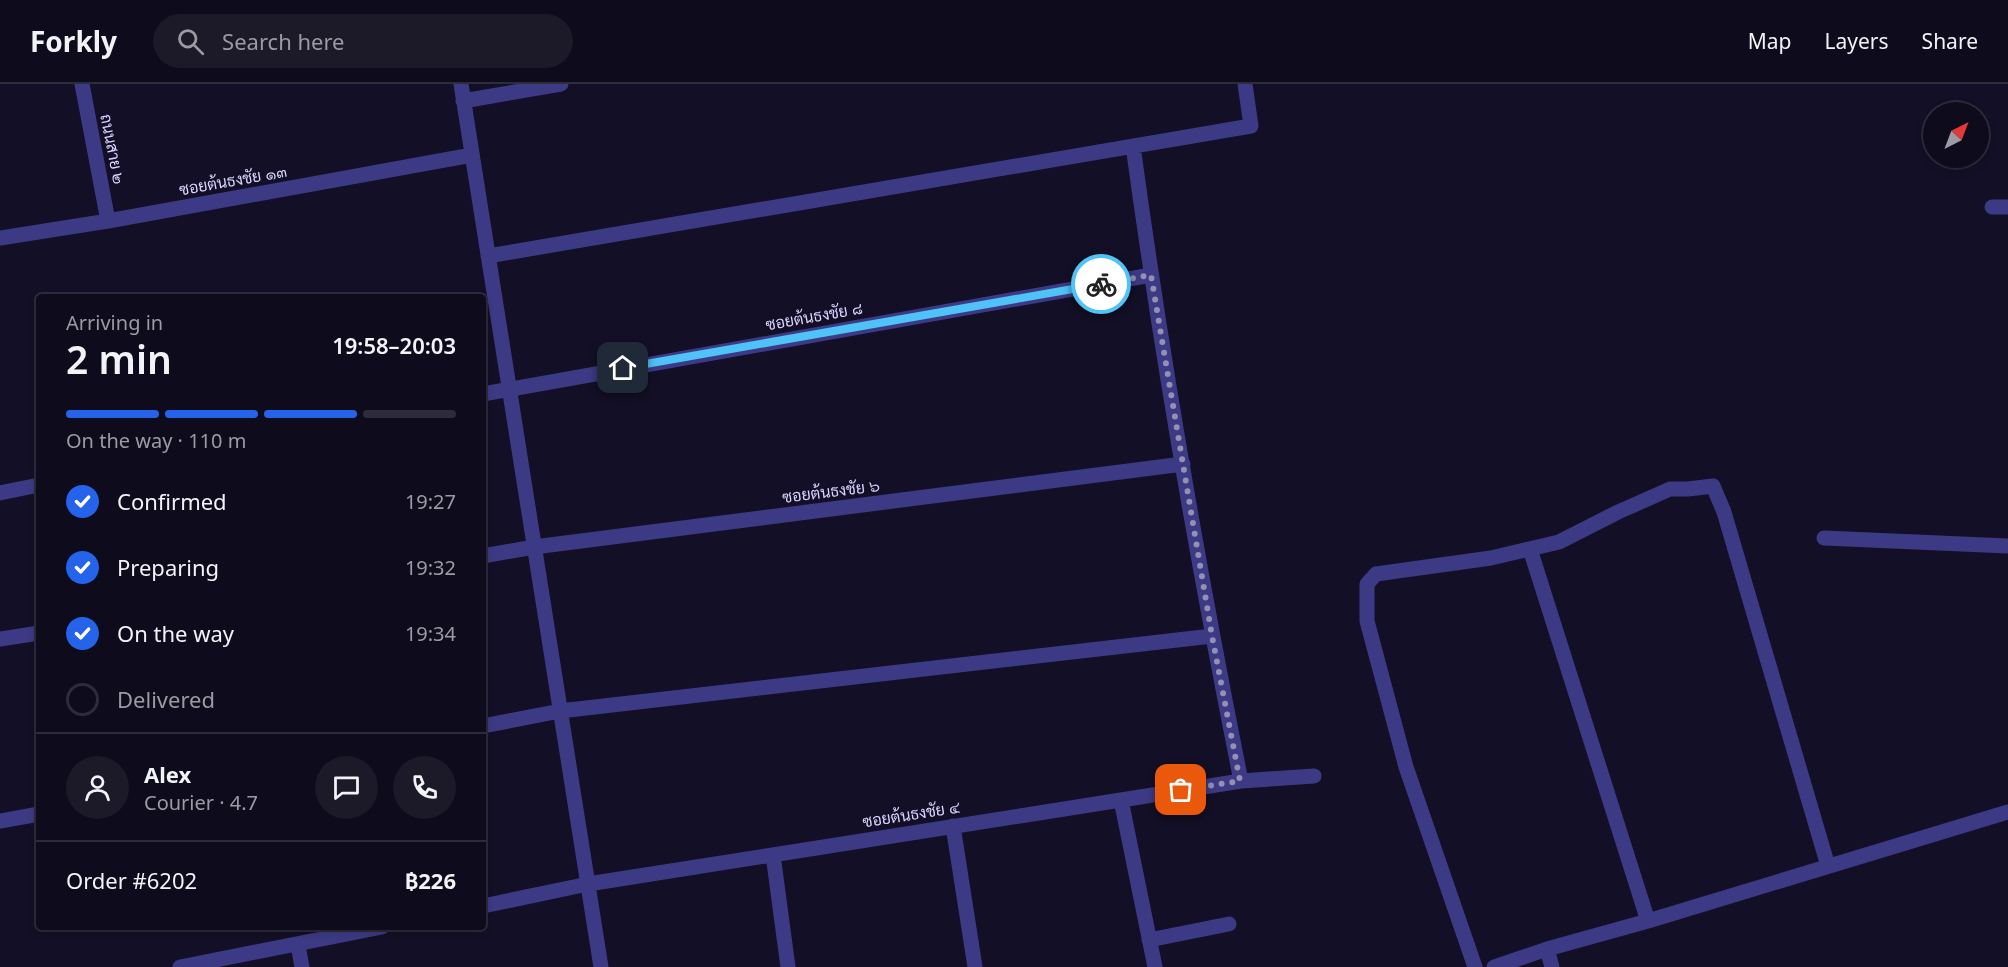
<!DOCTYPE html>
<html lang="en">
<head>
<meta charset="utf-8">
<style>
  body { margin:0; font-family:"Noto Sans",Sarabun,sans-serif; background:#1c1929; color:#f1f3f6; height:100vh; display:flex; flex-direction:column; font-size:22px; white-space:nowrap }
  * { box-sizing:border-box; margin:0 }
  p { font-size:20px; color:#9b9ba3 }
  .icon { flex:none; width:33px; height:33px; fill:none; stroke:currentColor; stroke-width:2; stroke-linecap:round; stroke-linejoin:round }
  .map { position:relative; flex:1; overflow:hidden }
  .details { position:absolute; left:36px; top:210px; width:450px; height:636px; display:flex; flex-direction:column; background:#0e0b1c; border-radius:6px; box-shadow:0 3px 9px #0003,0 0 0 2px #2e2b3b }
  .details>* { flex:none }
  .needle { width:39px; rotate:42deg }
  .tools { position:absolute; left:1923px; top:18px; display:grid; gap:12px }
  .tools a { display:grid; place-items:center; width:66px; height:66px; border-radius:50%; background:#0e0b1c; box-shadow:0 3px 9px #0003,0 0 0 2px #2e2b3b; font-size:30px }
  .pin { position:absolute; display:grid; place-items:center; width:51px; height:51px; color:#fff; margin:-26px; border-radius:12px; box-shadow:0 3px 9px #0006 }
  .courier { position:absolute; display:grid; place-items:center; width:60px; height:60px; margin:-30px; border:4px solid #4fc3f7; border-radius:50%; background:#fff; color:#222; box-shadow:0 2px 8px #0007 }
  .overview em { font-style:normal; font-weight:600 }
  .overview div { display:flex; flex-direction:column-reverse }
  .overview { display:flex; align-items:center; justify-content:space-between; height:102px; padding:0 30px }
  h1 { font-size:39px; font-weight:600; line-height:45px }
  .bar { display:grid; grid-template-columns:repeat(4,1fr); gap:9px 6px; align-content:center; height:72px; padding:0 30px }
  .bar i { height:8px; border-radius:4px; background:#2e2b3b }
  .bar .selected { background:#2563eb }
  .bar p { grid-column:span 4 }
  .line { display:flex; align-items:center; gap:15px; padding:0 30px; border-top:2px solid #2e2b3b }
  .line div { flex:1 }
  .round { display:grid; place-items:center; flex:none; width:63px; height:63px; border-radius:32px; background:#1c1929 }
  ol { padding:0 30px; list-style:none }
  li { display:flex; align-items:center; gap:18px; height:66px }
  li p { margin-inline-start:auto }
  li .icon { padding:6px; border-radius:50%; background:#2563eb; color:#fff; stroke-width:4 }
  li:last-child { color:#9b9ba3 }
  li i { width:33px; height:33px; border:3px solid #2e2b3b; border-radius:50% }
  header { display:flex; align-items:center; gap:36px; box-sizing:border-box; height:84px; padding:0 30px; background:#0e0b1c; border-bottom:2px solid #2e2b3b }
  header strong { font-size:28px }
  nav { display:flex; gap:33px; margin-inline-start:auto; font-size:21px }
  .search { width:420px; height:54px; background:#1c1929; display:flex; align-items:center; gap:15px; box-sizing:border-box; padding:0 21px; border-radius:33px; color:#9b9ba3; font-size:22px }
  .map>svg:first-child { display:block }
  .lines { fill:none; stroke-linecap:round; stroke-linejoin:round }
  .street { stroke:#3d3a85; stroke-width:15 }
  .done { stroke:#948fb3; stroke-width:6; stroke-dasharray:0 10.8 }
  .route { stroke:#4fc3f7; stroke-width:8 }
  .labels { text-anchor:middle; dominant-baseline:central; stroke-width:4.5; stroke-linejoin:round; paint-order:stroke }
  .street-label { font-size:16px; fill:#d9d4ff; stroke:#130f26 }
</style>
</head>
<body>
<header>
<strong>Forkly</strong>
<div class="search"><svg class="icon" aria-label="search" viewBox="0 0 24 24"><circle cx="10" cy="10" r="6"/><path d="M15 15l6 6"/></svg>Search here</div>
<nav><a>Map</a><a>Layers</a><a>Share</a></nav>
</header>
<div class="map">
<svg width="2008" height="883" viewBox="0 0 2008 883">
  <rect width="100%" height="100%" fill="#130f26"/>
  <g class="lines">
    <path class="street" d="M82,0L108,137
      M461,0L601,883
      M463,17L561,0
      M1133,62C1162,275 1199,487 1241,697
      M1992,123H2008
      M0,154L108,137L472,71
      M488,172L1251,42L1245,0
      M483,310L1151,191
      M0,409L39,401
      M1824,454L2008,462
      M1530,465L1648,837
      M483,472L534,463L1183,380
      M0,555L39,549
      M483,642L560,627L1212,552
      M1121,716L1155,883
      M0,737L39,730
      M953,742L975,883
      M773,771L788,883
      M483,822L588,800L1121,716L1241,697L1314,692
      M1149,856L1229,840
      M298,861L302,883
      M1547,865L1552,883
      M180,883L382,843
      M1475,883L1406,683L1367,537V500L1376,490L1491,474L1559,458L1618,428L1670,405H1688L1713,402L1724,428L1828,782
      M1494,883L1547,865L1648,837L2008,728"/>
  </g>
  <g class="lines">
    <path class="done" d="M1101,200L1151,191L1212,552L1240,697L1181,706"/>
    <path class="route" d="M623,284L1101,200"/>
  </g>
  <g class="labels">
    <g class="street-label">
      <text transform="translate(113 65) rotate(79)">ถนนสาย ๒</text>
      <text transform="translate(233 96) rotate(-10)">ซอยต้นธงชัย ๑๓</text>
      <text transform="translate(814 232) rotate(-10)">ซอยต้นธงชัย ๘</text>
      <text transform="translate(831 407) rotate(-7)">ซอยต้นธงชัย ๖</text>
      <text transform="translate(911 730) rotate(-9)">ซอยต้นธงชัย ๔</text>
    </g>
  </g>
</svg>
<div class="tools">
<a><svg class="needle" viewBox="-14 -14 28 28"><path d="M0-13l5 13h-10z" fill="#e53935"/><path d="M0 13l5-13h-10z" fill="#9b9ba3"/></svg></a>
</div>
<div class="pin" style="left:1181px;top:706px;background:#ea580c"><svg class="icon" aria-label="bag" viewBox="0 0 24 24"><path d="M5 8h14l-1 12H6zM9 8a3 3 0 0 1 6 0"/></svg></div>
<div class="pin" style="left:623px;top:284px;background:#1f2937"><svg class="icon" aria-label="home" viewBox="0 0 24 24"><path d="M3 11l9-7 9 7M6 9v11h12V9"/></svg></div>
<div class="courier" style="left:1101px;top:200px"><svg class="icon" aria-label="bike" viewBox="0 0 24 24"><circle cx="6" cy="16" r="4"/><circle cx="18" cy="16" r="4"/><path d="M6 16l4-8h5l3 8M10 8l3 8H6M13 5h3"/></svg></div>
<section class="details">
<div class="overview"><div><h1>2 min</h1><p>Arriving in</p></div><em>19:58–20:03</em></div>
<div class="bar"><i class="selected"></i><i class="selected"></i><i class="selected"></i><i></i><p>On the way · 110 m</p></div>
<ol>
<li><svg class="icon" aria-label="check" viewBox="0 0 24 24"><path d="M5 12l5 5 9-10"/></svg>Confirmed<p>19:27</p></li>
<li><svg class="icon" aria-label="check" viewBox="0 0 24 24"><path d="M5 12l5 5 9-10"/></svg>Preparing<p>19:32</p></li>
<li><svg class="icon" aria-label="check" viewBox="0 0 24 24"><path d="M5 12l5 5 9-10"/></svg>On the way<p>19:34</p></li>
<li><i></i>Delivered</li>
</ol>
<div class="line" style="height:108px"><a class="round"><svg class="icon" aria-label="person" viewBox="0 0 24 24"><circle cx="12" cy="8" r="4"/><path d="M4 21q1-7 8-7t8 7"/></svg></a><div><b>Alex</b><p>Courier · 4.7</p></div><a class="round"><svg class="icon" aria-label="chat" viewBox="0 0 24 24"><path d="M4 5h16v11H9l-5 4z"/></svg></a><a class="round"><svg class="icon" aria-label="phone" viewBox="0 0 24 24"><path d="M5 4h4l2 5-3 2q2 4 5 5l2-3 5 2v4C11 20 4 13 5 4z"/></svg></a></div>
<div class="line" style="height:78px"><div>Order #6202</div><b>฿226</b></div>
</section>
</div>
</body>
</html>
